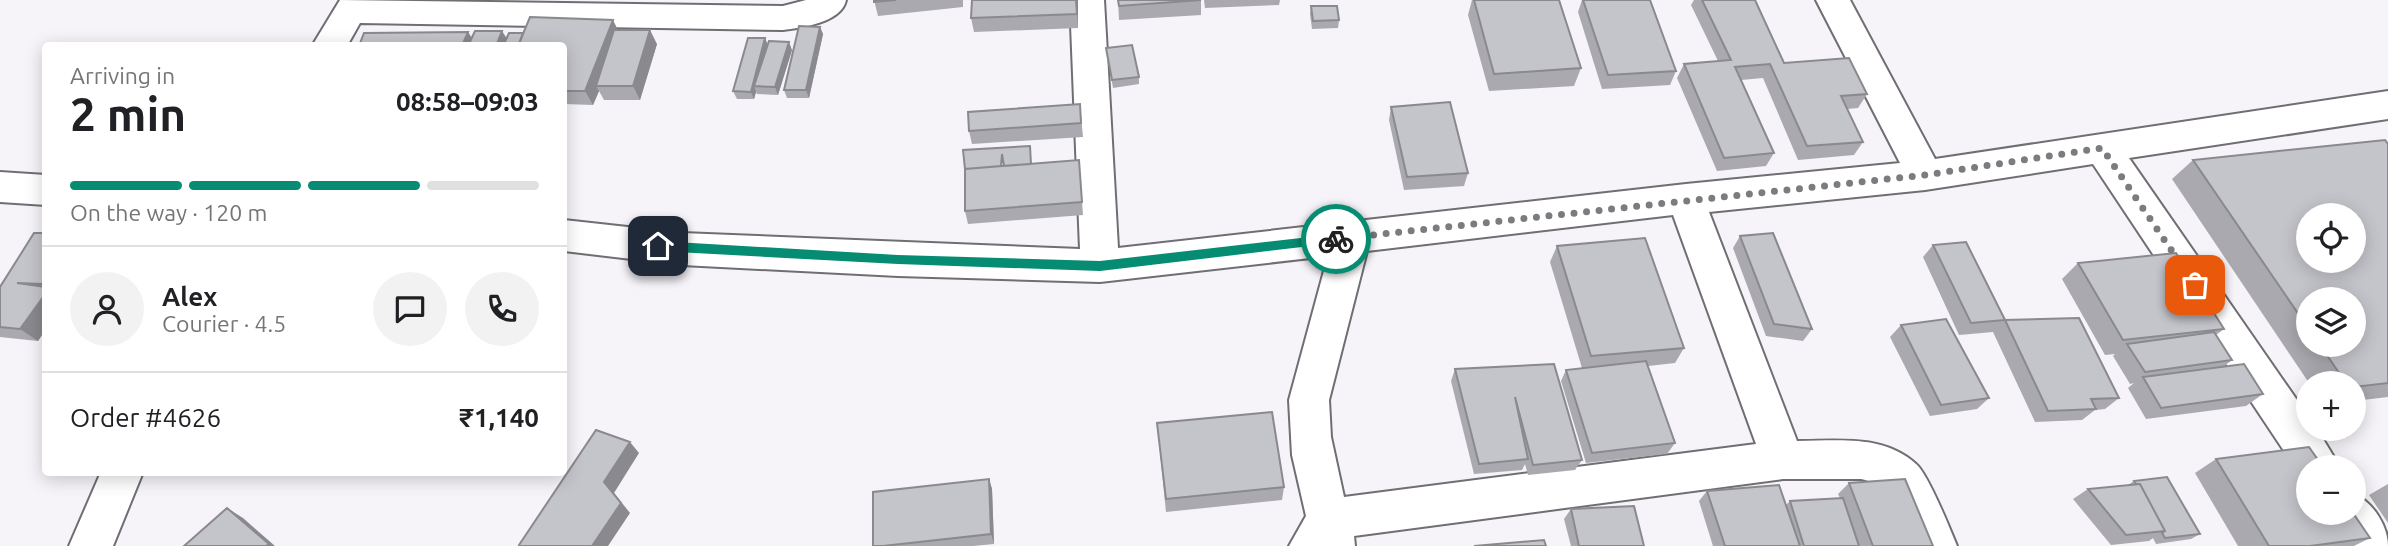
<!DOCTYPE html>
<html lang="en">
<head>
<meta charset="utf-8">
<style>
  body { margin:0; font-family:Ubuntu,sans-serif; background:#f2f2f2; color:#202124; height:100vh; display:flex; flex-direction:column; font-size:26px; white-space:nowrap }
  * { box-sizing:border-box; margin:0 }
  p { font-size:23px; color:#757577 }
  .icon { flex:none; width:38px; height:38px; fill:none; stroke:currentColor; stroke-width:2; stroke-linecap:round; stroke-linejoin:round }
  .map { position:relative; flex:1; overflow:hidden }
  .details { position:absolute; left:42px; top:42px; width:525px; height:434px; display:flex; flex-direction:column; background:#fff; border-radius:7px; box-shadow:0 4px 18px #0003 }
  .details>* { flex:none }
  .buttons { position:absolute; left:2296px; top:203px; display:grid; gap:14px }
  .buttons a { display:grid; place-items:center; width:70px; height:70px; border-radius:50%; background:#fff; box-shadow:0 4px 18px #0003; font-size:35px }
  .pin { position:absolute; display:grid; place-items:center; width:60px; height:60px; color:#fff; margin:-30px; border-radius:14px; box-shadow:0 4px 10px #0006 }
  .courier { position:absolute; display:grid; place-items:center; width:70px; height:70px; margin:-35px; border:5px solid #068c72; border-radius:50%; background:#fff; color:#222; box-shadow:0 2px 9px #0007 }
  .summary em { font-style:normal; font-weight:700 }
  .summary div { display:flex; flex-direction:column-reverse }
  .summary { display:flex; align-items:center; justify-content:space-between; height:119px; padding:0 28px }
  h1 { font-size:46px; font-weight:700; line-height:52px }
  .bar { display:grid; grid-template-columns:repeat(4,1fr); gap:10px 7px; align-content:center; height:84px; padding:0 28px }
  .bar i { height:9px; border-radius:5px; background:#e0e0e0 }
  .bar .on { background:#068c72 }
  .bar p { grid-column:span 4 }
  .line { display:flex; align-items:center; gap:18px; padding:0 28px; border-top:2px solid #e0e0e0 }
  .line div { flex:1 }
  .round { display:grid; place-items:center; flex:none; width:74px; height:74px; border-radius:37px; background:#f2f2f2 }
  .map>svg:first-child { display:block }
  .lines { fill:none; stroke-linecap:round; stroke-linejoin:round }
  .street-casing { stroke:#706d73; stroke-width:4 }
  .street { fill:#fff; fill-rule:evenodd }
  .wall { fill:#a9a9af; fill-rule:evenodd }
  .shaded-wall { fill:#89898e }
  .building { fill:#c4c4cb; stroke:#89898e; stroke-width:2; fill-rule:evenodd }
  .route { fill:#068c72 }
  .done { stroke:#7c7b7f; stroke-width:7; stroke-dasharray:0 12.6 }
</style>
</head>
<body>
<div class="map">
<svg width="2388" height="546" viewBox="0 0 2388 546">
  <rect width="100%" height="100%" fill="#f6f3f9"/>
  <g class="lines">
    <defs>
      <path id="street" d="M340,0L783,6L806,0H846C842,22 802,28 783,30L360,23L347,46H312Z
        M1070,0H1104L1118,248L1686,184L1900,163L1816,0H1850L1935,159L2388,91V119L2129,158L2308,416V429H2317L2340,467H2308V482L2304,481L2093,164L1925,190L1709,212L1797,441C1838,441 1883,434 1916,464C1928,474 1950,529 1957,546H1913C1901,520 1893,485 1861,479H1783L1354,536L1355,546H1289L1306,516L1292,455L1289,400L1328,256L1100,282L898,276L682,265L564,251V220L682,233L1080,249ZM1673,215L1756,444L1344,497L1331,437L1329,400L1367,251Z
        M0,172L46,175V205L0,202Z
        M101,472H143L113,546H69Z
        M2354,494C2373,502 2388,526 2388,546H2347L2328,513H2354Z"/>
    </defs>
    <use href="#street" class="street-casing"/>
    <use href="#street" class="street"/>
  </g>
  <path class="wall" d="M874,0H963V7L878,16Z
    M1078,0V28L974,32L971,18Z
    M1118,0H1201V15L1119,20Z
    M1204,0H1280L1279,5L1205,8Z
    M1472,0H1559L1581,68L1574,86L1489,91L1468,15Z
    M1582,0H1650L1676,71L1670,85L1602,89L1578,12Z
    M1694,0H1755L1784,63L1867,94L1858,108L1847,109L1863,142L1854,155L1798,160L1763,78L1741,80L1774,153L1766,166L1717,171L1677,78L1684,64L1718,61L1691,5Z
    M1311,6L1339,20L1338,28L1312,29L1310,14Z
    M820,27L823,34L809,98H787L784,90Z
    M618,30L657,44L640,100H604L599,91L593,105L564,104V46H359L468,32L471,38H507Z
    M765,38L768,45L792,50L778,95L757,94L756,92L754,99H737L733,91Z
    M1106,48L1139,77V84L1113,88Z
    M1080,104L1083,137L972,144L969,131Z
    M1391,107L1468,173L1464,186L1404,190L1389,120Z
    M2388,144V397L2354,401V383H2309L2172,179L2193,160ZM2308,299L2354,345H2308Z
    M1079,160L1083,215L968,224L965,211Z
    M46,233V329L38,341L0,337V287Z
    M1740,236L1812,329L1803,341L1766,336L1733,248Z
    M1933,245L2005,320L2119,398L2105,409L2095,410L2082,420L2035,422L1993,332L1959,335L1923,257Z
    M1557,246L1684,348L1675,363L1648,366L1675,443L1667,454L1586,463L1561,381L1566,370L1582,368L1550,262Z
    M2078,263L2224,329L2216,335L2232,360L2223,367L2263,394L2246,406L2146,419L2128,388L2134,383L2130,384L2113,356L2115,354L2105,355L2062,279Z
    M1901,325L1989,398L1977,409L1930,416L1890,337Z
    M1554,364L1582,460L1575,470L1528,475L1525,464L1522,470L1474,474L1451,381L1455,369Z
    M1157,423L1284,487L1282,500L1166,512Z
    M2216,459L2370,538L2354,546H2238L2195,473Z
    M989,479L992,489L994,544L973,546H873Z
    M2134,481L2200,534L2191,539L2156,544L2153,538L2149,541L2111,545L2073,499L2088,489L2128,485Z
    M1849,483L1933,546H1713L1699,501L1707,491L1786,505L1790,501L1840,498L1838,494Z
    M2388,484V523L2369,495Z
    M1571,509L1644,546H1571L1564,519Z"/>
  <path class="shaded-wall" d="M1076,0H1078V28Z
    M613,20L620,34L596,86L599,91L593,105L585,91Z
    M820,27L823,34L809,98L806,90Z
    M650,30L657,44L640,100L633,86Z
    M502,31L511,45V46H496Z
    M468,32L477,46H462Z
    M765,38L768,46L754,86L756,92L754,99L751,92Z
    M789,42L792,50L778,95L775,87Z
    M46,293V329L38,341L20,329Z
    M630,442L639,453L614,493L630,513L608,546H592L604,482Z
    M989,479L992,489L994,544L991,534Z
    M227,508L243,518L275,546H266Z"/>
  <path class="building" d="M874,0H896L874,2Z
    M972,0H1076L1077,14L971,18Z
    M1118,0H1201L1119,6Z
    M1474,0H1559L1581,68L1494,74Z
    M1583,0H1650L1676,71L1608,75Z
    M1702,0H1755L1784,63L1849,58L1867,94L1841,96L1863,142L1807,146L1770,64L1735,67L1774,153L1724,158L1684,64L1731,60Z
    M1311,6H1337L1339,20L1313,21Z
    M530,17L613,20L585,91H564V46H518Z
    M799,26L820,27L806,90H784Z
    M614,30H650L633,86H596Z
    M475,31H502L496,46H468Z
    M468,32L462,46H359L364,33Z
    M509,33H523L518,46H503Z
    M748,38H765L751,92L733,91Z
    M769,41L789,42L775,87L754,86Z
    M1132,45L1139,77L1112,80L1106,48Z
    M1450,102L1468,173L1407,177L1391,107Z
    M1080,104L1081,123L969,131L968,112Z
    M2385,140L2388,144V383L2354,387V383H2346L2320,345H2354V299H2308V328L2193,160ZM2308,215H2354V261H2308Z
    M1030,146L1031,164L1004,166L1002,154L1001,166L965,169L963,150Z
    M1079,160L1082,202L965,211V169Z
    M34,233H46V280L43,284L17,283L46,287V293L20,329L0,327V287Z
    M1773,233L1812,329L1774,324L1740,236Z
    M1645,238L1684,348L1591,356L1557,246Z
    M1966,242L2005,320L1971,323L1933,245Z
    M2176,253L2224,329L2123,340L2078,263Z
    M2079,318L2119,398L2091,399L2096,409L2048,411L2005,320Z
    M1946,319L1989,398L1941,405L1901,325Z
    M2214,332L2232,360L2145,372L2127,344Z
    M1646,361L1675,443L1592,453L1566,370Z
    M1554,364L1582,460L1533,465L1515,397L1528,459L1479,464L1455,369Z
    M2244,364L2263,394L2161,408L2143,377Z
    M1272,412L1284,487L1166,499L1157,423Z
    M596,430L630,442L604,482L621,503L592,546H521L519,545Z
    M2309,447L2323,467H2308V513H2353L2370,538L2310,546H2269L2216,459Z
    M2167,477L2200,534L2165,538L2162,533L2165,531L2140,484H2136L2134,481Z
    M989,479L991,534L883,546H873V492Z
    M1905,479L1933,546H1873L1849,483Z
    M2140,484L2165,531L2126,535L2088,489Z
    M1779,485L1800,546H1725L1707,491Z
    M1843,498L1859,546H1804L1790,501Z
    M1634,506L1644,546H1579L1571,509Z
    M227,508L269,544L266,546H184Z
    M1544,540L1546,546H1474Z"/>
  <path class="route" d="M1336,234L1341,239L1336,243L1100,271L898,264L658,251L653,246L658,241L898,255L1100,261Z"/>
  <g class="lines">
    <path class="done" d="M1336,239L1925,175L2102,148L2195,285"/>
  </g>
</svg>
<div class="buttons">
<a><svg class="icon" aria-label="locate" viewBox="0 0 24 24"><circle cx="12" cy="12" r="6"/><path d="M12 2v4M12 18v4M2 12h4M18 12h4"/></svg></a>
<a><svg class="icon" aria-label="layers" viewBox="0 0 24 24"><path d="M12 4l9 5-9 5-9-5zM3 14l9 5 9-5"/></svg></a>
<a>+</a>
<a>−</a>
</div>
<div class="pin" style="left:2195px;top:285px;background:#ea580c"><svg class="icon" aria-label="bag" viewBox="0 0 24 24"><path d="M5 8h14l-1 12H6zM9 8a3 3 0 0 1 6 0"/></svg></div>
<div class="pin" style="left:658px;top:246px;background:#1f2937"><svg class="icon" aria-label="home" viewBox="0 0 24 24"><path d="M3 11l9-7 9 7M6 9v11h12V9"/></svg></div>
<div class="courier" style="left:1336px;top:239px"><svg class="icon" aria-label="bike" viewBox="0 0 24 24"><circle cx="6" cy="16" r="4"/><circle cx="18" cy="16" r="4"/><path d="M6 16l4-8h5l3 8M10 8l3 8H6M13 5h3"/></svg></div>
<section class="details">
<div class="summary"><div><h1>2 min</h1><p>Arriving in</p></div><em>08:58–09:03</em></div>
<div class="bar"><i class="on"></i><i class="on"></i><i class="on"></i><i></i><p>On the way · 120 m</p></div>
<div class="line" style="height:126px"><a class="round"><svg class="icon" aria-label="person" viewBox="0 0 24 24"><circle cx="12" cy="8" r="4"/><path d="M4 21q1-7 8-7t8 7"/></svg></a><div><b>Alex</b><p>Courier · 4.5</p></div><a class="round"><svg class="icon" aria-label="chat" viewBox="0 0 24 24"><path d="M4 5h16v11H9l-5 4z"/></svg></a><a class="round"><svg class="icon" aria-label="phone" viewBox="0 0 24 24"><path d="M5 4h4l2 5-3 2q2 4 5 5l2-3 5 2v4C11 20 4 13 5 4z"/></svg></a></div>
<div class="line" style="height:91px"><div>Order #4626</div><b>₹1,140</b></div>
</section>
</div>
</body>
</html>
